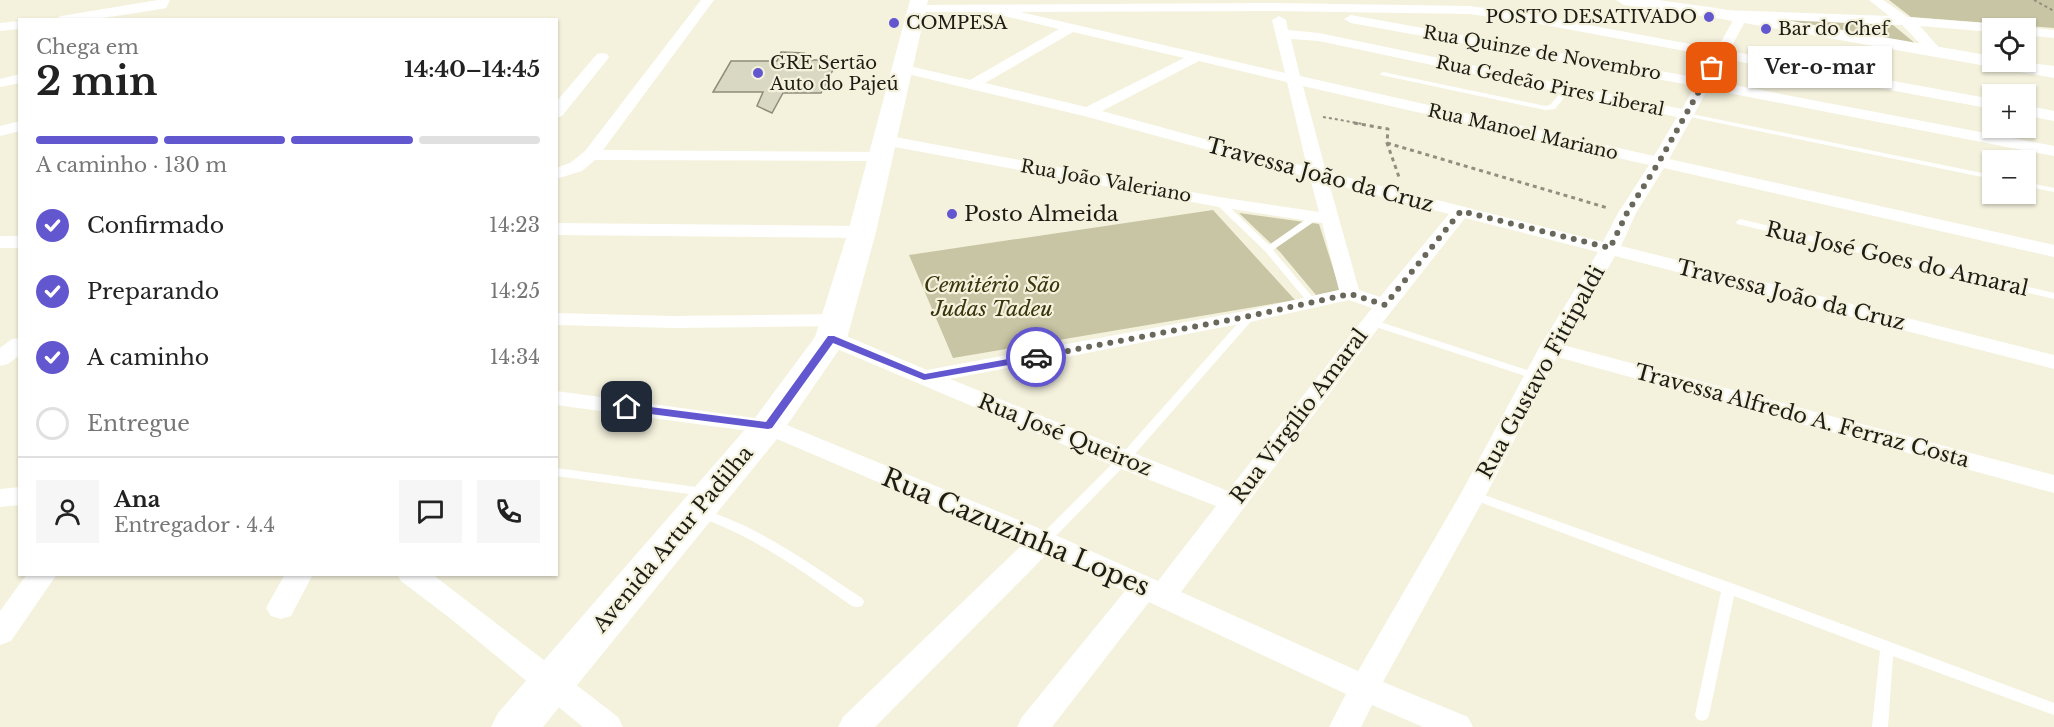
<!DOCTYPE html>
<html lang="pt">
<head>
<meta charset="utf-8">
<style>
  body { margin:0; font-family:"Libre Baskerville",serif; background:#f6f6f6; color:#222; height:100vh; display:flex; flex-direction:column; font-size:22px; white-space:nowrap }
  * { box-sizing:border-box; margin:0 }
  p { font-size:20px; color:#767676 }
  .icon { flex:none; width:33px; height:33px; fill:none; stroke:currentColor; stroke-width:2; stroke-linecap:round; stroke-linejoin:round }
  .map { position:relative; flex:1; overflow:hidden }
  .drawer { position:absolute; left:18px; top:18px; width:540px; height:558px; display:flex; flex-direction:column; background:#fff; border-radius:0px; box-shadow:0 2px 4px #0004 }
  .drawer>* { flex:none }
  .controls { position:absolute; left:1982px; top:18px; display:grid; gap:12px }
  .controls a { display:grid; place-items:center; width:54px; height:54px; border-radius:0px; background:#fff; box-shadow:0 2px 4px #0004; font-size:30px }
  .pin { position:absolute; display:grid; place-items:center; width:51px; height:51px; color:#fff; margin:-26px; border-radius:12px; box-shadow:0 3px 9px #0006 }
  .courier { position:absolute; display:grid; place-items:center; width:60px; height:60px; margin:-30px; border:4px solid #6357d0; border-radius:50%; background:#fff; color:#222; box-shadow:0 2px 8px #0007 }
  .bubble { position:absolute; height:42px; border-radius:0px; background:#fff; box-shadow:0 2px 4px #0004; font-size:20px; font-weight:700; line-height:42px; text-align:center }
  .summary em { font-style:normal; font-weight:700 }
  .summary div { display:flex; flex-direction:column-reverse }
  .summary { display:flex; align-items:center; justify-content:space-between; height:102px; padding:0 18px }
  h1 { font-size:39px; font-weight:700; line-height:45px }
  .bar { display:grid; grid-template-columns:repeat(4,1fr); gap:9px 6px; align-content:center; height:72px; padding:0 18px }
  .bar i { height:8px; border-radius:4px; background:#e0e0e0 }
  .bar .active { background:#6357d0 }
  .bar p { grid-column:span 4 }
  .line { display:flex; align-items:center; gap:15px; padding:0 18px; border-top:2px solid #e0e0e0 }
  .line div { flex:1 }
  .round { display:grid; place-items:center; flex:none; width:63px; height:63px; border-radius:0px; background:#f6f6f6 }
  ol { padding:0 18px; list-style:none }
  li { display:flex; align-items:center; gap:18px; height:66px }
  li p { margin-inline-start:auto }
  li .icon { padding:6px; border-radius:50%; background:#6357d0; color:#fff; stroke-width:4 }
  li:last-child { color:#767676 }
  li i { width:33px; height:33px; border:3px solid #e0e0e0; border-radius:50% }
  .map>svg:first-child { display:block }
  .green { fill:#c8c5a4 }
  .building { fill:#d9d8c3; stroke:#8e8c79; stroke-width:1.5 }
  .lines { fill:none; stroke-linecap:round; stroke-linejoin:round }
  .path-far1 { stroke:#918f80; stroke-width:2; stroke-dasharray:3 3; stroke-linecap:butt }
  .path { stroke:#918f80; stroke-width:3; stroke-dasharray:4 4; stroke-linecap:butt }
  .service { fill:#fff; fill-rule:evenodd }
  .minor { fill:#fff; fill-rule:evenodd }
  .tertiary { fill:#fff; fill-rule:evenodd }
  .primary { fill:#fff; fill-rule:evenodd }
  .route { fill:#6357d0 }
  .done { stroke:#69685b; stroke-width:6; stroke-dasharray:0 10.8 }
  .poi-dot { fill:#6357d0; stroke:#f4f2dd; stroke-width:2 }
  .labels { text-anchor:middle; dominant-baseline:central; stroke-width:4.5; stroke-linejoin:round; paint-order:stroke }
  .far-poi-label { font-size:18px; fill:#1e1d15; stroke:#f4f2dd; text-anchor:start }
  .far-street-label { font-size:18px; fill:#1e1d15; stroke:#f4f2dd }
  .street-label { font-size:21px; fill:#1e1d15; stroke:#f4f2dd }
  .poi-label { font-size:21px; fill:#1e1d15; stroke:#f4f2dd; text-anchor:start }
  .park-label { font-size:21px; font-style:italic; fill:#39340b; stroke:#f4f2dd }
  .near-street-label { font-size:26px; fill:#1e1d15; stroke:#f4f2dd }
</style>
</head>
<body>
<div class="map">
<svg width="2054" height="727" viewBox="0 0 2054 727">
  <rect width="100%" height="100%" fill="#f4f2dd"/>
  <path class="green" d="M1889,0H2054V28L1911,17Z
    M1776,20L1893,25L1916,44Z
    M1213,210L1295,300L953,358L909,255Z
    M1239,213L1319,224L1340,290L1316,295L1280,252Z"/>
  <path class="building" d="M781,52L804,53L800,60H838L821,93H783L772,113L757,106L763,92H713L731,61H777Z"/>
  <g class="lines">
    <path class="path-far1" d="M2034,0L2054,11
      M1323,117L1363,124"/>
    <path class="path" d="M1354,123L1388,129L1387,143L1399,177
      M1387,143L1608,208"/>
    <path class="service" d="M1383,72L1545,106L1550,105L1564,89L1570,90L1555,109L1545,110L1381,75L1380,74Z
      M1682,112L1992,175V179L1685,116H1682Z
      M2025,182L2054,188V192L2025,186Z
      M1219,199L1222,200L1269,245L1312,215H1318V219L1273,250L1315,300L1317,302L1315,304H1309L1265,251L1216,204L1215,202Z
      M1740,219L2054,293V299L1737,224L1736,222Z
      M1250,313L1255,316L1254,318L1127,463L1048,544L1043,546L1038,544L1037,541L1038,538L1119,457L1246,314Z
      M1371,319L1539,374L1540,376L1539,378H1531L1367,324L1366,322L1367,320Z
      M556,468L704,488L708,489L710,492L708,495L704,496L556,476Z
      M1473,491L1734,584L2054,703V715L1893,656L1888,727H1872L1880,651L1734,596L1709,715L1707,719L1702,721L1697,719L1695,715L1721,592L1469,498L1467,495L1469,492Z
      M700,509C760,526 810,564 862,598L864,602L862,606L857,607L852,606C802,571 754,536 696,516L694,513L696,510Z"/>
    <path class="minor" d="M158,0H170L166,8L161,9L90,20H55L61,16Z
      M701,0H714L603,150L880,152L886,153L888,157L886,161L595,160L582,171L556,179V168L570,163L585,151Z
      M1869,0H1883L1908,17L1997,24L2004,28H1992V32L1920,26L1942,51L1935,55L1930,54L1902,25L1747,18L1729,51L1992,99V109L1725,59L1713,81L2054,146V156L1708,89L1669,159L2054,245V257L1664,168L1636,213L1621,246L2054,355V369L1615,256L1563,345L2054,475V493L1557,357L1486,495L1383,682L1468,717L1473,727H1423L1372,705L1361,727H1329L1346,694L1149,602L1052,727H1017L1022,717L1125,591L1047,554L875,727H838L843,717L1023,544L763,433L556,405V391L777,421L1053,534L1158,581L1216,506L1114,466L823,343L820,338L823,333L831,331L839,333L927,370L1250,310L1339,290L1322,223L1219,207L884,145L876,140L884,135L1219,197L1319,212L1310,178L1084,116L895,71L893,68L900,64L970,80L1059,29L987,12H917L912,11L911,8L912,5L1274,3L1469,6L1529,14L1717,49L1735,17L1721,16L1719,13L1721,10L1889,16ZM1274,11L1469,14L1529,22L1712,56L1699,78L1351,15L1344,19L1351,23L1695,86L1682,109L1319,33L1288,30L1286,20L1279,16L1272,20L1285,73L1020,12ZM1073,32L1184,58L1086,107L985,83ZM1291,39L1319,41L1677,117L1654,156L1300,76ZM1199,61L1287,82L1307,167L1102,111ZM1303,86L1649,165L1618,213L1603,242L1326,172ZM1329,183L1449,214L1380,297L1359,290ZM1465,218L1598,252L1539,348L1460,495L1358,671L1181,592L1379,327ZM1349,300L1372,308L1228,491L950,379L1250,322Z
      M20,21V29L0,31V23Z
      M2025,27L2054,30V38L2025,35V28H2020Z
      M602,53L607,54L609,57L607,60L562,116L556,118V102L597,54Z
      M20,74V83L0,87V79Z
      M2025,105L2054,111V121L2025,115Z
      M20,121V131L0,136V126Z
      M556,223L862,226L869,228L871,232L869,236L862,238L556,235Z
      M0,236H20V248H0Z
      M556,313L673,316L838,314L846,315L849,320L846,325L838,326L673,328L556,325Z
      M20,338V355L8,364L0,366V348L12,339Z
      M20,487V505L0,507V489Z
      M27,574H57L11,641L0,645V611Z
      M285,574H313L291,616L281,619L271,616L266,608Z
      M397,574H432L618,717L623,727H583L451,619L401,581Z"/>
    <path class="tertiary" d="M1616,0H1658L1716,8L1992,56V62H2023L2054,66V78L1716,18L1624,5Z"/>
    <path class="primary" d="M910,0H928L876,232L847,338L781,434L543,727H491L498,713L755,418L815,337L848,232Z"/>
  </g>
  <path class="route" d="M828,336H834L925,374L1036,354L1041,357L1036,360L924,380L833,343L772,428L768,429L627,411L622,407L627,404L766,422Z"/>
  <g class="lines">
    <path class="done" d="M1036,357L1250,316L1350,294L1385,305L1461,211L1610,248L1627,213L1659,162L1712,68"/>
  </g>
  <g class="poi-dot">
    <circle cx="1709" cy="17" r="6"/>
    <circle cx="894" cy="23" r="6"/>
    <circle cx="1766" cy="29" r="6"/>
    <circle cx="758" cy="73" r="6"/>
    <circle cx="952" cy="214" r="6"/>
  </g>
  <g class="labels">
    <g class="far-poi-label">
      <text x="1697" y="17" text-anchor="end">POSTO DESATIVADO</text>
      <text x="906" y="23">COMPESA</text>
      <text x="1778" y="29">Bar do Chef</text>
      <text x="770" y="63">GRE Sertão<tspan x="770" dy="21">Auto do Pajeú</tspan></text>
    </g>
    <g class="far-street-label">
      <text transform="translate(1542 53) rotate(10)">Rua Quinze de Novembro</text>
      <text transform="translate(1550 86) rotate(12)">Rua Gedeão Pires Liberal</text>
      <text transform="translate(1523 132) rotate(13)">Rua Manoel Mariano</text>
      <text transform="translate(1106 181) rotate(10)">Rua João Valeriano</text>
    </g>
    <g class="street-label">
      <text transform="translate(1320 175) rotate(15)">Travessa João da Cruz</text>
      <text transform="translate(1897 259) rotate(13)">Rua José Goes do Amaral</text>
      <text transform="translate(1791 295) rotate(14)">Travessa João da Cruz</text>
      <text transform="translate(1541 372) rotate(-61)">Rua Gustavo Fittipaldi</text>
      <text transform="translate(1299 416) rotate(-53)">Rua Virgílio Amaral</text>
      <text transform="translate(1802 416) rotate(15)">Travessa Alfredo A. Ferraz Costa</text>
      <text transform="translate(1065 435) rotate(22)">Rua José Queiroz</text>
      <text transform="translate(673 539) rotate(-50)">Avenida Artur Padilha</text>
    </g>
    <g class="poi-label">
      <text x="964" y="214">Posto Almeida</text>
    </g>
    <g class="park-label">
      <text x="992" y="285">Cemitério São<tspan x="992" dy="24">Judas Tadeu</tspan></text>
    </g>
    <g class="near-street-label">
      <text transform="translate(1016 532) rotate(23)">Rua Cazuzinha Lopes</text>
    </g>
  </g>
</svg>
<div class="controls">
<a><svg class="icon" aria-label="locate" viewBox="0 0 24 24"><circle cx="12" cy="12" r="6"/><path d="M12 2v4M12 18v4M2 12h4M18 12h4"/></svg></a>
<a>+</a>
<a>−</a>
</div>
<div class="pin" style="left:1712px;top:68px;background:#ea580c"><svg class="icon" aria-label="bag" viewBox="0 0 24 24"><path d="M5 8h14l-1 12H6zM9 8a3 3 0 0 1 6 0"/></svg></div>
<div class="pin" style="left:627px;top:407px;background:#1f2937"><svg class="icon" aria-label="home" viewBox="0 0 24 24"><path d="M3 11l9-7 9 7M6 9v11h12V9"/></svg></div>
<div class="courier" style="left:1036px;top:357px"><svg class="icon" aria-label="car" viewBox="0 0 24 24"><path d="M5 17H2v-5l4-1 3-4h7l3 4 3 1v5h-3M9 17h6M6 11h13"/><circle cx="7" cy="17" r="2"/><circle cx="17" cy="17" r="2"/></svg></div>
<div class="bubble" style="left:1748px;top:46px;width:144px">Ver-o-mar</div>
<section class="drawer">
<div class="summary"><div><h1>2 min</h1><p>Chega em</p></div><em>14:40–14:45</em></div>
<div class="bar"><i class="active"></i><i class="active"></i><i class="active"></i><i></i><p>A caminho · 130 m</p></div>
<ol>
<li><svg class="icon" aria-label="check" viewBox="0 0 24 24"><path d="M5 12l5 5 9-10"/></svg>Confirmado<p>14:23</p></li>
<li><svg class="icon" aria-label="check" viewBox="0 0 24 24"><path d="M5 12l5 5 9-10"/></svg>Preparando<p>14:25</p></li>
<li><svg class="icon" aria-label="check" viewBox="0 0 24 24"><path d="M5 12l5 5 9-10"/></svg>A caminho<p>14:34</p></li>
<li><i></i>Entregue</li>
</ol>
<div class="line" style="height:108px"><a class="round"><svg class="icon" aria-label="person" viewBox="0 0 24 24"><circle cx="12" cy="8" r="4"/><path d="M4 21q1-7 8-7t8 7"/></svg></a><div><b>Ana</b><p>Entregador · 4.4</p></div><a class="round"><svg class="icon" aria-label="chat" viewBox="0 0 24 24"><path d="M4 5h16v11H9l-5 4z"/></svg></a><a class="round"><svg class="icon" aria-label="phone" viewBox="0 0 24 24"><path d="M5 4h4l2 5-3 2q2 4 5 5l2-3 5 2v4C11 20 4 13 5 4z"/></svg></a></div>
</section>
</div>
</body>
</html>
